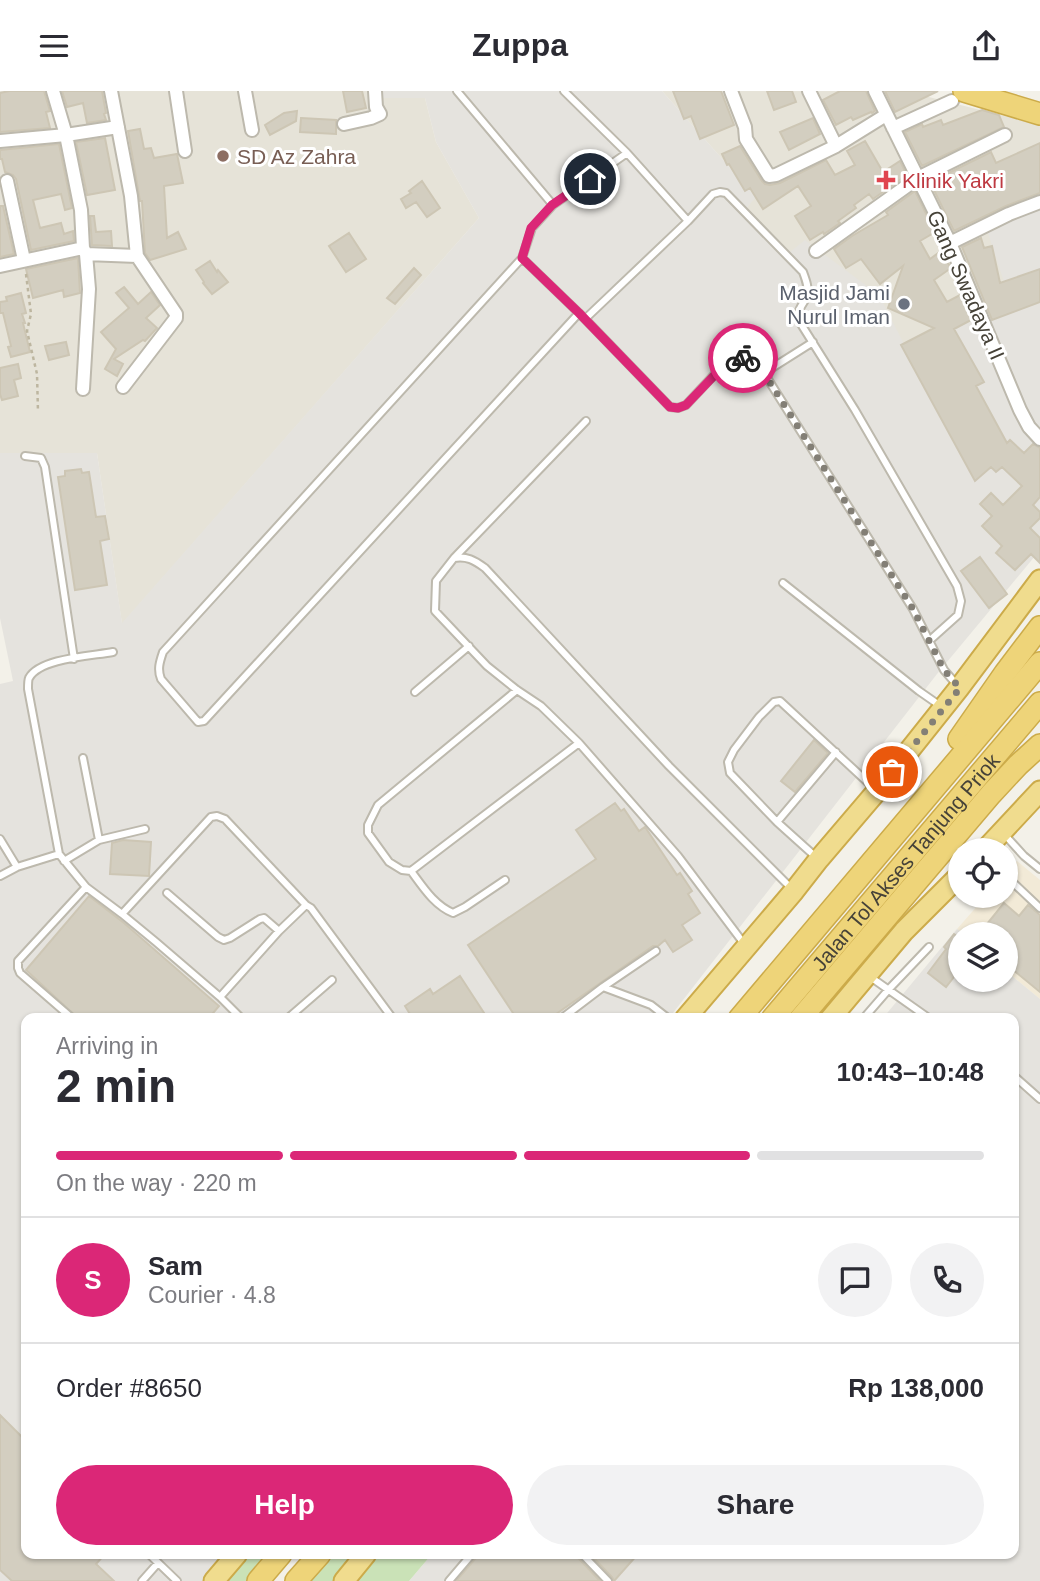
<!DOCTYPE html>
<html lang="en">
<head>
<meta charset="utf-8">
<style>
  body { margin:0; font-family:Arial,sans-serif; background:#f2f2f3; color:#2b2b33; height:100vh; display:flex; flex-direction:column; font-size:26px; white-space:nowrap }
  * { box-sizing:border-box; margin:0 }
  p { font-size:23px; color:#7c7c81 }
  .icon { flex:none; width:38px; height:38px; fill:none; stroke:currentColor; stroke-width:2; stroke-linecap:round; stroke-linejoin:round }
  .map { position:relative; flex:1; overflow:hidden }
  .drawer { position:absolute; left:21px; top:922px; width:998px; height:546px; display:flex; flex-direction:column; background:#fff; border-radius:14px; box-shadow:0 2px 5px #0004 }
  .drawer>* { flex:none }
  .tools { position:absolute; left:948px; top:747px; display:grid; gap:14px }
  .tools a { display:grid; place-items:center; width:70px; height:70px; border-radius:50%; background:#fff; box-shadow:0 2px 5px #0004; font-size:35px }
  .pin { position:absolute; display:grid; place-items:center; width:60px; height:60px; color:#fff; margin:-30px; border:4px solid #fff; border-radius:50%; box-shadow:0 2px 7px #0007 }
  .courier { position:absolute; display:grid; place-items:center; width:70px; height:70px; margin:-35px; border:5px solid #db2777; border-radius:50%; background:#fff; color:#222; box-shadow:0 2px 9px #0007 }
  .overview em { font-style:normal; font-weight:800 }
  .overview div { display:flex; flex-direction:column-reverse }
  .overview { display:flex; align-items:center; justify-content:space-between; height:119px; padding:0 35px }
  h1 { font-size:46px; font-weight:800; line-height:52px }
  .bar { display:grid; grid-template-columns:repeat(4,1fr); gap:10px 7px; align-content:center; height:84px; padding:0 35px }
  .bar i { height:9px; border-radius:5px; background:#e1e1e2 }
  .bar .on { background:#db2777 }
  .bar p { grid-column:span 4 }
  .line { display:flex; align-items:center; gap:18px; padding:0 35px; border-top:2px solid #e1e1e2 }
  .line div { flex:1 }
  .round { display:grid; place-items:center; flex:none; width:74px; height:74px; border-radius:37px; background:#f2f2f3 }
  .cta { display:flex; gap:14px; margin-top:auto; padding:14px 35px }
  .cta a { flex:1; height:80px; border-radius:42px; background:#db2777; color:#fff; font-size:28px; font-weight:800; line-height:80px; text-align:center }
  .cta a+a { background:#f2f2f3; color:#2b2b33 }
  header { display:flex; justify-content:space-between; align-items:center; height:91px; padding:0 35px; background:#fff; font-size:32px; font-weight:800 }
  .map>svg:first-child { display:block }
  .residential { fill:#e6e3d8 }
  .commercial { fill:#f2ead7 }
  .industrial { fill:#e5e3de }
  .green { fill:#cae2b7 }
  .building { fill:#d3cec0; stroke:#cdc6b4; stroke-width:2 }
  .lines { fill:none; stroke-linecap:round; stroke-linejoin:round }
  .service-casing { stroke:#bdb9ad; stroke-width:10 }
  .minor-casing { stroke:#bdb9ad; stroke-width:16 }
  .trunk-casing { stroke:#ccab4a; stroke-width:23 }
  .motorway-casing { stroke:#ccab4a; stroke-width:24 }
  .path { stroke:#bdb6a0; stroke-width:2.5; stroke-dasharray:3.5 3.5; stroke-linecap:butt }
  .service { stroke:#fff; stroke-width:6 }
  .minor { stroke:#fff; stroke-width:12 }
  .trunk { stroke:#f0dc8e; stroke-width:19 }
  .motorway { stroke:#eed479; stroke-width:21 }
  .done { stroke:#837f76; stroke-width:7; stroke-dasharray:0 12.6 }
  .route { stroke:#db2777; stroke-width:9 }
  .education-dot { fill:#8d6e63; stroke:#fff; stroke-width:2.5 }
  .health-dot { fill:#e0444e; stroke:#fff; stroke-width:2.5 }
  .worship-dot { fill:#6b7280; stroke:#fff; stroke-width:2.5 }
  .labels { text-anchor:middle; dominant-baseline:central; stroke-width:6; stroke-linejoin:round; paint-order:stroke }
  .education-label { font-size:21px; fill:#785e54; stroke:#fff; text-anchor:start }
  .health-label { font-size:21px; fill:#be3a42; stroke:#fff; text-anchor:start }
  .street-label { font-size:21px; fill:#464238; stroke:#fff }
  .worship-label { font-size:21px; fill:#5b616d; stroke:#fff; text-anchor:end }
</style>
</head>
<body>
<header><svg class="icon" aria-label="menu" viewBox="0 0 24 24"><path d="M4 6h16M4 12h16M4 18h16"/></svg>Zuppa<svg class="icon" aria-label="share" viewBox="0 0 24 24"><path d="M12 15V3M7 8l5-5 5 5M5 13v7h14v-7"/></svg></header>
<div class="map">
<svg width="1040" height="1490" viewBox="0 0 1040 1490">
  <rect width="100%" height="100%" fill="#f3f1e9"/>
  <path class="residential" d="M0,0H377V7H425L436,51L479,127L122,533L97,362H0Z
    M662,0H905L1040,34V113L1004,191L975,218L905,256L785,165L743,122L755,105Z"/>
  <path class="commercial" d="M1017,770L1040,789V908L1006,880V844L964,843L957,838L986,805H1006V782Z"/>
  <path class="industrial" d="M377,0H662L756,106L743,121L785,165L805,149L879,204L905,255L974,219L970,204L1004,191L987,139L1040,113V459L937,583L669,927L26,928V1463H233L210,1490H0V593L13,590L0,527V362H97L122,532L479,127L436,51L425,7H377Z
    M957,838L964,843L961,844V889H1006V880L1040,908V1490H409L432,1463H1013V928L883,927Z"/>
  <path class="green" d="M237,1463H281L258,1490H214Z
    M320,1463H432L409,1490H296Z"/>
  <path class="building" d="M9,0H44L50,20L46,21L50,37L0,41V2Z
    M62,0H102L106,22L104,23L106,29L87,32L83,12L67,16Z
    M343,0H362L366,17L347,21Z
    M673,0H721L734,34L700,48L691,25L684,28Z
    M767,0H792L796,11L774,19Z
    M840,0H866L875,20L872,22L871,21L853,29L851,26L836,34L823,9Z
    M885,0H938L895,21Z
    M982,19L999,24L1004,36L922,75L905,41L922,33L923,36L941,29L943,34Z
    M297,20L296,30L270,44L265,34L284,22Z
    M301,27L336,29V43L300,41Z
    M813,27L820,43L789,59L780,41Z
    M140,38L144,58L151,57L154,67L177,63L183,92L164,95L167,147L178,141L186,158L150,169L145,162L142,110H140L128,40Z
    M105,47L115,99L87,104L76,51Z
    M865,50L883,81L900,70L907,84L873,108L869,103L854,114L856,117L838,130L840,132L824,143L823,141L810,149L795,125L811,115L798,95L763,118L750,97L745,100L729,73L727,74L722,63L740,55L762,90L765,93L770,94L780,92L826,69L835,84L855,74L847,60Z
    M1040,52V102L1006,115L954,140L930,91L991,61L996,72Z
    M59,53L72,117L65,119L61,103L33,109L40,137L61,132L64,143L73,140L74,150L31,159L16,88L13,84L5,81L2,68H0V59Z
    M422,90L440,117L427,126L416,111L406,117L401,108L411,102L409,100Z
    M915,100L935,141L920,150L930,168L941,160L951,177L934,189L947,211L962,203L973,228L954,238L984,291L976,295L1007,352L1010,349L1024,362L1033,353L1040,357V406L1033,414L1040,421V427L1030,437L1040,447V472L1031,463L1015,479L996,462L1002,455L982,435L992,425L980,413L991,402L1003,414L1022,395L1002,376L996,381L991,376L975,390L901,254L934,237L888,217L903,175L880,193L861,168L846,177L834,158L852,145L888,124L886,121Z
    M0,115H3L14,163L0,166Z
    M90,125H94L96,141L111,140L112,155L92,154Z
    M349,142L366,168L346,181L329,155Z
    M981,147L984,157L992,155L1000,192L1040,178V211L992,229L962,156Z
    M78,167L80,202L64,206L63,199L33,207L26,178Z
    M210,170L217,181L218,179L228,191L212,203L203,192L204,191L196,179Z
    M414,177L421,184L395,213L387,207Z
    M124,196L138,213L151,201L160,214L146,227L157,237L145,250L143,249L114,268L123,273L117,285L105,278L116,258L101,241L129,217L116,202Z
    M21,202L26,222L22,223L25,232H23L30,261L11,266L8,256L11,255L3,222H0V211L7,210L6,206Z
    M66,251L69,264L49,269L45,255Z
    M18,273L21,287L14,289L18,305L2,309L0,303V277Z
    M81,378L82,382L89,381L96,426L105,425L109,448L100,450L107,494L75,499L58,386L65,385V380Z
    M980,466L1007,503L989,517L961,480Z
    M814,649L828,662L795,701L781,690Z
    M615,712L621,720L624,718L639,740L645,736L677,784L680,782L692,800L688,803L700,822L682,834L692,849L673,861L665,849L658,855H653L549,928H517L468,854L596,768L576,739Z
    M123,749L151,751L149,785L110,783L112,752Z
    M89,805L124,832L219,915L208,928H79L26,879Z
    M1004,812L1019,825L1028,814L1040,824V901L1006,873V844H978Z
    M954,843L961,848V877L946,896L928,882L946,858L944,856Z
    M460,885L488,928H413L405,915L430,898L433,903Z
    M0,1324L26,1350V1463H105L96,1473L114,1490H12L0,1479Z
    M478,1463H576L578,1467L600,1490H456L476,1467Z
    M590,1463H638L614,1490L612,1486Z"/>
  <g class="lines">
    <defs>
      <path id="service" d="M457,0L553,114L532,137L522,167L163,561C160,570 157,578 161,588L198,631L204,630L579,222L585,228
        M564,0L627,62L688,130
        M553,114L627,62
        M522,167L579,222
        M764,282L813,251
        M25,365L41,367L45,376L74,568
        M454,467L586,330
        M783,492L919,600L942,616
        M929,550L958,524L961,510L957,495L855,319L801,233C795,217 802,217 807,205C809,197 806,189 803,181L726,102L720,101L713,103L688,130L585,228L670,316L678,317L686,314L728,269L737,265L744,267L764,282L913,518L944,579L957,594
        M113,561C92,565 40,567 29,587C28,589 28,595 28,598L59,763L86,796L122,823L156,851L220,906L242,928
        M517,599L378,714L368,734V742L389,771L402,779L411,780L579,652L678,765L745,854
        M415,601L469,555
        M579,652L541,615L517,599L487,575L435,520L436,490L454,467C467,465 474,469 485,477L669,675L793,799
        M83,667L99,749
        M777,731L836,661
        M1004,743L1024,765L1040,778
        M0,748L17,776
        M817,767L777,731L730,682L728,671L734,659L759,626L774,611L780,610L876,699
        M64,770L99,749L145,738
        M411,780C423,796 434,814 453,822L465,816L505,789
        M0,785L17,776L59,763
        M1006,785L1040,817
        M167,802L218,846L224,849L230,847L260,828L264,827L279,840
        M122,823L211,726L217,725L225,728L306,814
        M869,885L930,928
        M603,896L656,860
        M220,906L279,840L306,814L311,817L393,928
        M73,928L20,882L18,877V870L86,796
        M287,928L332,889
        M561,928L603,896L651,914L669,928
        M863,928L889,898L929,856
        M1013,984L1040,1008
        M149,1463L177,1490
        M582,1463L608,1490
        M142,1490L158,1472
        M449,1490L472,1463"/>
      <path id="minor" d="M53,0L66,44L81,119L83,157L86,163L89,198L83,298
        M111,0L131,105L137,165L176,223V227L123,296
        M176,0L185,60
        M245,0L252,39
        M731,0L745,36L746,48L769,85L776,84L836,55L886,24
        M809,0L836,55
        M875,0L950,152L1020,319L1029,336L1040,348
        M344,33L371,27L380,23L376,16L375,0
        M893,37L952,10
        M0,50L66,44L118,36
        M7,90L24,169
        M950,152L1009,123L1040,111
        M816,160L918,87L1005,44
        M86,163L137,165
        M0,175L83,157"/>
      <path id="trunk" d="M984,760L1040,700
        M685,928L794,800L819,768L877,700L959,597L1040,489
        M830,928L904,840L961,783
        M214,1490L237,1463
        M344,1490L366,1463"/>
      <g id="motorway">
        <path d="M964,0L1040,23"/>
        <path d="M959,648L1005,582L1040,536"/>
        <path d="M739,928L1040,572"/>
        <path id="s1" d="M772,928L1040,612"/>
        <path d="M800,928L991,703L1018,674L1040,654"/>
        <path d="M258,1490L281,1463"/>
        <path d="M296,1490L320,1463"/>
      </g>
    </defs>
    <use href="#service" class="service-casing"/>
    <use href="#minor" class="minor-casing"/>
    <use href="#trunk" class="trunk-casing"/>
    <use href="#motorway" class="motorway-casing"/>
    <path class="path" d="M26,183L31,223L27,240L37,283L38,321"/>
    <use href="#service" class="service"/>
    <use href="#minor" class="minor"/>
    <use href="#trunk" class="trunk"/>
    <use href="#motorway" class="motorway"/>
  </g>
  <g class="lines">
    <path class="done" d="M743,267L764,282L913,518L944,579L960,597L892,681"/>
    <path class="route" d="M590,88L552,114L531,137L522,167L579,222L670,316L678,317L686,314L729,269L737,265L743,267"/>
  </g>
  <circle class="education-dot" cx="223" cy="65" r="7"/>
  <path class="health-dot" d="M882.5 78.5h7v7h7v7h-7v7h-7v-7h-7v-7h7z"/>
  <circle class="worship-dot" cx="904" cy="213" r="7"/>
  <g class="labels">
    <g class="education-label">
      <text x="237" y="65">SD Az Zahra</text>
    </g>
    <g class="health-label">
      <text x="902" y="89">Klinik Yakri</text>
    </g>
    <g class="street-label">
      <text transform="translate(966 194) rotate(66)">Gang Swadaya II</text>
      <text stroke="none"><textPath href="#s1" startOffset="206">Jalan Tol Akses Tanjung Priok</textPath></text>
    </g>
    <g class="worship-label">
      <text x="890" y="201">Masjid Jami<tspan x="890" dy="24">Nurul Iman</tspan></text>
    </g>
  </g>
</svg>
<div class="tools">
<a><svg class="icon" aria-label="locate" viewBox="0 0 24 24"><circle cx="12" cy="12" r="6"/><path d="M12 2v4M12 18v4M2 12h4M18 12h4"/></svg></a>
<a><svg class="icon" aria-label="layers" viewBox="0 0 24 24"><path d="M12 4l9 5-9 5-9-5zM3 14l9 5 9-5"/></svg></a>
</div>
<div class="pin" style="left:892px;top:681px;background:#ea580c"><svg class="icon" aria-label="bag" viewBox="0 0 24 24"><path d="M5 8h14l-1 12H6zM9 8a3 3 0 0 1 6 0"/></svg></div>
<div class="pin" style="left:590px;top:88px;background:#1f2937"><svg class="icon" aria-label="home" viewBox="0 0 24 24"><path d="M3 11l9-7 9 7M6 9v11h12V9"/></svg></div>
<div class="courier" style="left:743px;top:267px"><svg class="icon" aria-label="bike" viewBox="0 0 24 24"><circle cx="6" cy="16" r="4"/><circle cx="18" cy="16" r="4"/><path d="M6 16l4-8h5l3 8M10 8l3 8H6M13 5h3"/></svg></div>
<section class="drawer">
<div class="overview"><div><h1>2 min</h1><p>Arriving in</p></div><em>10:43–10:48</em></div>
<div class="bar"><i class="on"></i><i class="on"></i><i class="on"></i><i></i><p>On the way · 220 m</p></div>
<div class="line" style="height:126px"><b class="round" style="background:#db2777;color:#fff">S</b><div><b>Sam</b><p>Courier · 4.8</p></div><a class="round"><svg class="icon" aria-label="chat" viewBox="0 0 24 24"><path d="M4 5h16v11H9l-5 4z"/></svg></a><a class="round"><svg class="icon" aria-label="phone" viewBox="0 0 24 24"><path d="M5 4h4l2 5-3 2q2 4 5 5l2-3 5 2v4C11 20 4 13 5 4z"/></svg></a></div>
<div class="line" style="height:91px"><div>Order #8650</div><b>Rp 138,000</b></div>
<div class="cta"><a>Help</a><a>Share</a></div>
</section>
</div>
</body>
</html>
